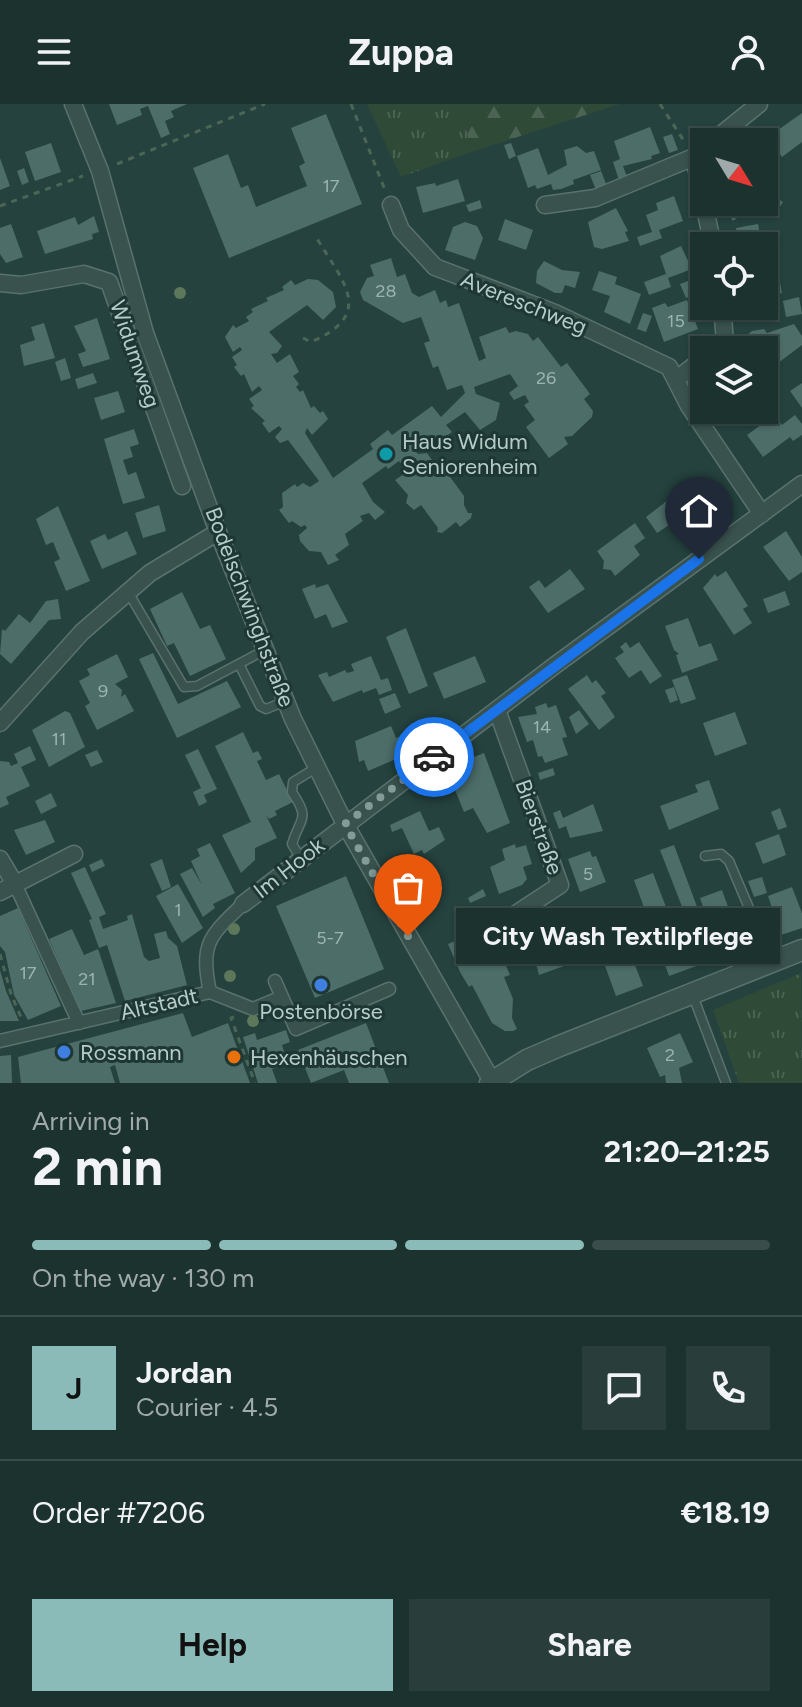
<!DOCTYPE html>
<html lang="en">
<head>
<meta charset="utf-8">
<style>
  body { margin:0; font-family:Figtree,sans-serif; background:#293e3a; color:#f1f3f6; height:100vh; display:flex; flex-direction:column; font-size:30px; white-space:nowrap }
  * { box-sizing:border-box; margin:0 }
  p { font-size:26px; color:#a0aaaa }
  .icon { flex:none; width:44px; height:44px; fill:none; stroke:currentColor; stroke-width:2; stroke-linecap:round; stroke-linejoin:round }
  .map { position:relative; height:979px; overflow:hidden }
  .side { display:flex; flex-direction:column; background:#1c322e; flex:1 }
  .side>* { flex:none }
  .needle { width:52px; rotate:128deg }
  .fabs { position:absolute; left:690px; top:24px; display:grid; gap:16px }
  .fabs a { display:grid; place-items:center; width:88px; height:88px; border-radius:0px; background:#1c322e; box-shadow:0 2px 6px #0004,0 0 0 2px #3a4d4a; font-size:40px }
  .pin { position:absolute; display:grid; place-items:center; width:68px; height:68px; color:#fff; margin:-82px -34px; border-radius:50% 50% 50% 0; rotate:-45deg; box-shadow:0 0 8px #0007 }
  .pin .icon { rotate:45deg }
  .courier { position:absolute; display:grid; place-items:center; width:80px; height:80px; margin:-40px; border:6px solid #1a73e8; border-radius:50%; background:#fff; color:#222; box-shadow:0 2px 10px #0007 }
  .bubble { position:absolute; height:56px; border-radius:0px; background:#1c322e; box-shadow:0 2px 6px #0004,0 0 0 2px #3a4d4a; font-size:26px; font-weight:700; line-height:56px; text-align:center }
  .headline em { font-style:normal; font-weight:700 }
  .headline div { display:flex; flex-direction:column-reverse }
  .headline { display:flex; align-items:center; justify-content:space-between; height:136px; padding:0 32px }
  h1 { font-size:52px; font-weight:700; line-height:60px }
  .bar { display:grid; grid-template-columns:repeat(4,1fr); gap:12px 8px; align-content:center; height:96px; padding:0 32px }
  .bar i { height:10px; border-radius:6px; background:#3a4d4a }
  .bar .active { background:#8bbbb9 }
  .bar p { grid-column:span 4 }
  .line { display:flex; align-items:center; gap:20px; padding:0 32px; border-top:2px solid #3a4d4a }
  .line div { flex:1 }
  .round { display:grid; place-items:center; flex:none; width:84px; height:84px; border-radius:0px; background:#293e3a }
  .button { display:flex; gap:16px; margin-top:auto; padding:16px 32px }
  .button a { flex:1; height:92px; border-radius:0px; background:#8bbbb9; color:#111; font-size:32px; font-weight:700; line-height:92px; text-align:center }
  .button a+a { background:#293e3a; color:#f1f3f6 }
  header { display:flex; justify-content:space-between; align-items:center; height:104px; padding:0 32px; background:#1c322e; font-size:36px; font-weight:700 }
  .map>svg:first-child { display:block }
  .grass { fill:url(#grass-tufts) }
  .forest { fill:url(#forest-firs) }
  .building { fill:#4d6d69 }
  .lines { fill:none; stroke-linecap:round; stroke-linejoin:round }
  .service-casing { stroke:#5a726e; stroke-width:11 }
  .pedestrian-casing { stroke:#5a726e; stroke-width:15 }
  .minor-casing { stroke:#5a726e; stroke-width:19 }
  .tertiary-casing { stroke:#5a726e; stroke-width:23 }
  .path { stroke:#4c6656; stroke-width:3; stroke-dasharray:6 6; stroke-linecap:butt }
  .service { stroke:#39524e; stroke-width:8 }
  .pedestrian { stroke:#39524e; stroke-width:12 }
  .minor { stroke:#39524e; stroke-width:16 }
  .tertiary { stroke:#39524e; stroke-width:20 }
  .tree { fill:#5d775b }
  .done { stroke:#839c98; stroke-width:8; stroke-dasharray:0 14.4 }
  .route { stroke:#1a73e8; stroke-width:10 }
  .culture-dot { fill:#0f9aa8; stroke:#1e3734; stroke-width:3 }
  .shop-dot { fill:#3f7fe0; stroke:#1e3734; stroke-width:3 }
  .food-dot { fill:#e8710a; stroke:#1e3734; stroke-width:3 }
  .labels { text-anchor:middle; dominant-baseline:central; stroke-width:6; stroke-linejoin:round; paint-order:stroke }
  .number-label { font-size:18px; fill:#9cb4b1 }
  .street-label { font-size:22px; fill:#b6ccc9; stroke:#1e3734 }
  .poi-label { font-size:22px; fill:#b6ccc9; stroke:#1e3734; text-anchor:start }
</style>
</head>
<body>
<header><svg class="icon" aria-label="menu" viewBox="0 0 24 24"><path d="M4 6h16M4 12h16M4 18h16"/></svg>Zuppa<svg class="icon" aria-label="person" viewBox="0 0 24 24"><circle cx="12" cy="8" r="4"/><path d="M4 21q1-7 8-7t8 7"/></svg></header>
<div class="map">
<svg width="802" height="979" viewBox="0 0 802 979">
  <defs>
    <pattern id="grass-tufts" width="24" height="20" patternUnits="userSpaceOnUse" patternTransform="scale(2)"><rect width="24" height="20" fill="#2f4a37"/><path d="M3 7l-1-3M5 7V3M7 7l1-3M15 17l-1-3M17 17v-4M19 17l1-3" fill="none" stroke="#4b6353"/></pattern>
    <pattern id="forest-firs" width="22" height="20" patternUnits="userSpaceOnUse" patternTransform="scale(2)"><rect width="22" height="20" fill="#2f4a37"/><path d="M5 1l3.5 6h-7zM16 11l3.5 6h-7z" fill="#4b6353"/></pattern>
  </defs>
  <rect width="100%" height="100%" fill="#25423e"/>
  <path class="grass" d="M367,0H461L471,48L401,73Z
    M801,869L802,979H739L713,906Z"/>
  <path class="forest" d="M461,0H620L471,48Z"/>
  <path class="building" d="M109,0H187L171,7L174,13L165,17L170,30L161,34L148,2L140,5L142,11L117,21Z
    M802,9V38L782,53L768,33Z
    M326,10L362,100L229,154L193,64L228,50L241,84L248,81L256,103L307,82L299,62L305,59L291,24Z
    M650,23L660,49L651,52L652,55L623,62L627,73L619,76L613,58L620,55L614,37Z
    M672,30L678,46L669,49L663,33Z
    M51,39L61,68L35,77L25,48Z
    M511,39L516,52L509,55L504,41Z
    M577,42L586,49L594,47L601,66L573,76L574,80L561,85L553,86L551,80L537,85L535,81L528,84L517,52L538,44L548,71L567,61L564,46Z
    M0,54L10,82L0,86Z
    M24,64L29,78L22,81L17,67Z
    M601,67L607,82L596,86L590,71Z
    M458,75L465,97L423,109L416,83L435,79L436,82Z
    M674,92L683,117L659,126L662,134L640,142L637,133L652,128L646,111L658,106L656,99Z
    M774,92L783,98L776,109L766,102Z
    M480,96L482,104L469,108L466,101Z
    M738,98H759L733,117L726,107Z
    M616,104L628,127L625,128L629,137L602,145L594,143L588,118Z
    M94,112L99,128L92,130L93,135L45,150L37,127L75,113L78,121Z
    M505,115L533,126L526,146L498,136Z
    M465,118L477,122L483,134L475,156L445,146L453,123Z
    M11,120L23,153L6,159L0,150V124Z
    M758,120L762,142H739L736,124Z
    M681,142L692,165L668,174L671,183L649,191L644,178L666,170L660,152Z
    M775,145L776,152L767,154L769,162L764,163V147Z
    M391,154L397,173L405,170L412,189L419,193L435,186L440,199L446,196L448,203L459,199L479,257L486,254L479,233L506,223L509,229L516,227L528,230L533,237L538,233L561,263L567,259L590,290L584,295L593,307L592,313L572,332L564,333L568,340L549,354L526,323L535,316L524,301L529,298L525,291L514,296L509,289L518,282L510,270L474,283L476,290L500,299L496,316L480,326L465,308L446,321L452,328L435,341L428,331L412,343L418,350L427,349L441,369L445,366L464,392V401L468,409H472L471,414L460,423L456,418L442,429L437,428L438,424L421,401L414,406L406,399L408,391L395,376L407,368L399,357L388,365L386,362L362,379L373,398L385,408L375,416L369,409L360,412L363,417L345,430L349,441L335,451L339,456L328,461L321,448L309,447L300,437L299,431L307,424L305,421L301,423L292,417L289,419L279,406L283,403L282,389L295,380L297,383L303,379L310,383L319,377L288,336L280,339L275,333L282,325L279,322L269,329L262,319L265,317L251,304L254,302L249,295L262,286L259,282L252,288L244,270L241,272L234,263L237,261L232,253L242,246L240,243L233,248L225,233L233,221L236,224L249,217L246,213L253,208L251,205L268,197L266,194L284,186L282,183L291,176L295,181L308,175L318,176L333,188L336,203L323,216L307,201L269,228L282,242L277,249L271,250L277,259L290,250L299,268L293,272L299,280L296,283L300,288L303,286L311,304L314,302L320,309L323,307L328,315L312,331L307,324L305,329L333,374L373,345L370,340L388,326L392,331L432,302L441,313L465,289L462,281L447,286L438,262L433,264L424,239L430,237L421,213L403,219L363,196L360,188L367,174L374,172L370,161Z
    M544,157L562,166L580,168L575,184L565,181L562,189H555L536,179L537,167Z
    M599,167L617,173L615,180L641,190L630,220L604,208L610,192L592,186Z
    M778,168L782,189L766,192L768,200L764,201V171Z
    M696,174L701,188L686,194L680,180Z
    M799,193L802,210L786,213L783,197Z
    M687,196L698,225L664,238L652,204L665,199L668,203Z
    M643,209L652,212L646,228L637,225Z
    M97,214L110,255L83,263L78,250L86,247L74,222Z
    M44,219L55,254L24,262L20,241L35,236L31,223Z
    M794,220L802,232V241L770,265L764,257V246H756L746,232L752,227L764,225L767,229Z
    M65,254L71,274L61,277L55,258Z
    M93,269L97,279L78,285L75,275Z
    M769,274L778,286L767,294L764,278Z
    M802,279V304L790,287Z
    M118,287L125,308L101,316L94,294Z
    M774,311L782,321L795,311L802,320V331L793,337L790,333L763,353L747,331Z
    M134,325L139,340L130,343L133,353L123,356L128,371L136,368L145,394L123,400L104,335Z
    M700,381L709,393L702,399L692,387Z
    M677,389L690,407L657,429L646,413Z
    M159,401L166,427L143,434L135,409Z
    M58,402L90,477L66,487L54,458L60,455L53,438L46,441L36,415Z
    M635,419L645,434L634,442L640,451L615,472L611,466L603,465L604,457L597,447Z
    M127,427L137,450L102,465L90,437L105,430L108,436Z
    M786,427L802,453V468L789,477L763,443Z
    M570,465L585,485L548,509L529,483L539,476L545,484Z
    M726,467L748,502L743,505L752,519L734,531L703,484L715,470L717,473Z
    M315,480L316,484L328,480L348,518L332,524L326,510L315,515L302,485Z
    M785,487L790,501L768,509L763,495Z
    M182,488L200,525L210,521L226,555L190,572L174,539L167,542L150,505Z
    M58,495L61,515L49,516L11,560L0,550L2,525L5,527L19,510L30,519L46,497Z
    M688,514L699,543L711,539L718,556L682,569L676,551L679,550L674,546L665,522Z
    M406,524L428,582L409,590L386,533Z
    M626,538L630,544L639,538L662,572L650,580L641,566L629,574L615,554L624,548L620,543Z
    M153,549L178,600L227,577L241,603L177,634L139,555Z
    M117,550L128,573L115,580L122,586L121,593L125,590L134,607L97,626L85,602L90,599L79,577L90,571L87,565Z
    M371,552L381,576L388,574L392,586L379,591L376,584L363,589L362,586L333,598L318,571L327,568L329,573L345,566L347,569L354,567L351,560Z
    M475,552L486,578L444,595L433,569Z
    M587,571L592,579L596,576L606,589L601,592L615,613L599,626L568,585Z
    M687,571L696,595L681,600L672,576Z
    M674,583L678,596L670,599L665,586Z
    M395,589L401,603L385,610L379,595Z
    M546,599L548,604L556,601L567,633L562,634L568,651L545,659L542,652L538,653L533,636L527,638L518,613L537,610L535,603Z
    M579,606L589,620L576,630L569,613Z
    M65,607L70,609L85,643L49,663L32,626Z
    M735,608L747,640L715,652L703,619Z
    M391,622L396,634L401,632L404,639L399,642L403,652L368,667L364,656L359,658L355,637Z
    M243,628L253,649L258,647L262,655L257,657L266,676L279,670L293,698L275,707L277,711L269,715L266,711L277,734L255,744V756L241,769L222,731L251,718L215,642Z
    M30,642L36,656L21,663L30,682L6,693L9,700L0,704V657L9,658L11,662L18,659L14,650Z
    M198,645L217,685L204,691L207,698L199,702L193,688L201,684L185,651Z
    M97,646L103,658L91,663L85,651Z
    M484,649L510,719L487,729L473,704L464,708L446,664Z
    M553,664L555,671L540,676L538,669Z
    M709,676L719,705L669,726L660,702L698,688L695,681Z
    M51,689L57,702L41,710L35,697Z
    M593,700L603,727L570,734L566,722L559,725L553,709L560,706L563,714Z
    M780,704L787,723L778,726L771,708Z
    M420,707L429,727L439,723L445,736L424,750L422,746L414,750L402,724L392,728L390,721Z
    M45,716L55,738L26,751L14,726Z
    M779,730L786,751L763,760L755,739Z
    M210,739L235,789L213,800L215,804L203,813L180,770L192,764L202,781L191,757L200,752L197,745Z
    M515,740L516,744L526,741L532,760L523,763L527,775L522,781L499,790L490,763L505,756L502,745Z
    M674,741L699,808L686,813L660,746Z
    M590,747L592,753L596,752L606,778L580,788L568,755Z
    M102,755L105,762L92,768L89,761Z
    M162,755L171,783L162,787L150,760Z
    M85,763L106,810L99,813L103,825L128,816L127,812L132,810L144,853L149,857L160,854L154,830L166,827L168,834L177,842L187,881L125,897L107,841L99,844L89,816L92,815L71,769Z
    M653,769L676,829L682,826L686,834L692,832L702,860L669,872L634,776Z
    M346,772L384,865L315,894L276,802Z
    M762,773L767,789L754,793L748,777Z
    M178,780L203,824L182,839L156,792Z
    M792,783L802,809V824L781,831L768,792Z
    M483,785L486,792L470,799L468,794Z
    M722,786L730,808L741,804L755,839L716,855L705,827L717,822L716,817L709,820L700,794Z
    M580,803L590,830L610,823L620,852L630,848L643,882L616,892L604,859L595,862L574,805Z
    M18,804L61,902L28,916L14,891L5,848L0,842V812Z
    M557,807H566L577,834L556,842L564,862L539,871L534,852L530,853L525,841L532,839L527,827L535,824L533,820L554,813Z
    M72,825L84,851L98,845L116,899L81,907L49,835Z
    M482,826L489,842L496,839L510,871L504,873L513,895L512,914L517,925L513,927H505L492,919L472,881L469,883L460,868L448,840Z
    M645,831L651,844L638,849L632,835Z
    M519,837L524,851L517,854L512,840Z
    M0,866L6,887L19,917H0Z
    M183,909L192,933L228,919L250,979H120L115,961L110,963L115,979H21L18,953Z
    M366,919L389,979H349L344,966L311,979L298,946Z
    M286,926L290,938L282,941L288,960L272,965L277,979H258L243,933L255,929L257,936Z
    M680,929L693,958L679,964L682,979H666L665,971L660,973L647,944Z
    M11,951L12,979H0V952Z"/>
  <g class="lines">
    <defs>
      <path id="service" d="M128,488L184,583L197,582L265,546
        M239,560L260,602L266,605L286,597
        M705,752L721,750L729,757L772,858
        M301,755L292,740C300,713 311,716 292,688L293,678L316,664
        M693,892L726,979"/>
      <path id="pedestrian" d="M15,780L79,919
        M275,877L296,925L389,885
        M210,888C200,840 209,832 243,800
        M0,937L210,888L253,905L282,893"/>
      <path id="minor" d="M73,0L100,67L145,229L218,428L293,615L345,720L493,979
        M712,38L759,0
        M704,45L694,53L713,142
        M391,101L401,126L435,163L555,209L669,263L689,302L762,410
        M545,101L595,94L694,53
        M0,179L21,181L84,170L109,178L182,382
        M715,246L725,238L722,202
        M678,274L704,254
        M497,606L560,781L508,815
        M0,619L82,528L150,469L218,428
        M0,755L15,780
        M0,788L74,750
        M243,800L554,562L802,380"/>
      <path id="tertiary" d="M490,979L527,956L557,943L802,846"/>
    </defs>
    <use href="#service" class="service-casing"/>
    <use href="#pedestrian" class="pedestrian-casing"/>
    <use href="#minor" class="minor-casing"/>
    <use href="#tertiary" class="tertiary-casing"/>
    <path class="path" d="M351,0L385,86
      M660,0L686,40
      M117,60L265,0
      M0,102L83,72
      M303,234L311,238C376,210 343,178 316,133
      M0,850L11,890L23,918
      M234,913L231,914L255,979"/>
    <use href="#service" class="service"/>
    <use href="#pedestrian" class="pedestrian"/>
    <use href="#minor" class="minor"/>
    <use href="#tertiary" class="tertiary"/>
  </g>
  <g class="tree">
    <circle cx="180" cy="189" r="6"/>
    <circle cx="234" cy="825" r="6"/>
    <circle cx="230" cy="872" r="6"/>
    <circle cx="253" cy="917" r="6"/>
  </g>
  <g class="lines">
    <path class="done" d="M408,832L345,720L434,653"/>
    <path class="route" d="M434,653L699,455"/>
  </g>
  <circle class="culture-dot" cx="386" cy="350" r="8"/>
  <g class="shop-dot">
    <circle cx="321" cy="881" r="8"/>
    <circle cx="64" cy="948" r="8"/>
  </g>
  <circle class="food-dot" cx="234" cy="953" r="8"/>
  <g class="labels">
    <g class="number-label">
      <text x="331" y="82">17</text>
      <text x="386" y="187">28</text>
      <text x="676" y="217">15</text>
      <text x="546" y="274">26</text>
      <text x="103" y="587">9</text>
      <text x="542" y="623">14</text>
      <text x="59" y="635">11</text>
      <text x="588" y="770">5</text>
      <text x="178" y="806">1</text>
      <text x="330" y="834">5-7</text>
      <text x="28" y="869">17</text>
      <text x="87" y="875">21</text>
      <text x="670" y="951">2</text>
    </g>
    <g class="street-label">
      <text transform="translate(524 199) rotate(22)">Avereschweg</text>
      <text transform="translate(135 250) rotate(71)">Widumweg</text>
      <text transform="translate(250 503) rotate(69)">Bodelschwinghstraße</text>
      <text transform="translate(539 723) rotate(70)">Bierstraße</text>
      <text transform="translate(289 764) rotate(-38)">Im Hook</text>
      <text transform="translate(159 900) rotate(-13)">Altstadt</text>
    </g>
    <g class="poi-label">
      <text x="402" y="337">Haus Widum<tspan x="402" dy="25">Seniorenheim</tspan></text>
      <text x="321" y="907" text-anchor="middle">Postenbörse</text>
      <text x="80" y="948">Rossmann</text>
      <text x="250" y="953">Hexenhäuschen</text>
    </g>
  </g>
</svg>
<div class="fabs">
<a><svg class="needle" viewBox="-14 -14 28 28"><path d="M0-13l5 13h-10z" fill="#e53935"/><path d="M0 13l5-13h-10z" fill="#a0aaaa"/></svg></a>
<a><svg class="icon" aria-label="locate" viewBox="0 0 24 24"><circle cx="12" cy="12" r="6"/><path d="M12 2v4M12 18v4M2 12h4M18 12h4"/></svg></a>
<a><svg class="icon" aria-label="layers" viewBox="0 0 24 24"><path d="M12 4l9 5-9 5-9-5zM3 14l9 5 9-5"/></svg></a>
</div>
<div class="pin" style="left:408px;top:832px;background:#ea580c"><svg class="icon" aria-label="bag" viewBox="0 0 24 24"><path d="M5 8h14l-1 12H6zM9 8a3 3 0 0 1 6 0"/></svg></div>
<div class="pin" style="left:699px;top:455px;background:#1f2937"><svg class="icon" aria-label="home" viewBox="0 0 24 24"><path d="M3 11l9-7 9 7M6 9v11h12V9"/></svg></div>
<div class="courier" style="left:434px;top:653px"><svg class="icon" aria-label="car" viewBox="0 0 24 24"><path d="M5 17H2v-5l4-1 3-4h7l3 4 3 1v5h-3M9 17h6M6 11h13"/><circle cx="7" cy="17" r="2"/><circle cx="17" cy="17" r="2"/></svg></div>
<div class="bubble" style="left:456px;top:804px;width:324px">City Wash Textilpflege</div>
</div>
<section class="side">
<div class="headline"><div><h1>2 min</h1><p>Arriving in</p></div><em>21:20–21:25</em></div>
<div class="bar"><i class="active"></i><i class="active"></i><i class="active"></i><i></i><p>On the way · 130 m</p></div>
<div class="line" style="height:144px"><b class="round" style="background:#8bbbb9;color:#111">J</b><div><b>Jordan</b><p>Courier · 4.5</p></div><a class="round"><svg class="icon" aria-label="chat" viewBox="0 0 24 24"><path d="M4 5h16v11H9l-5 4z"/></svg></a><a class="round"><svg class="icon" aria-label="phone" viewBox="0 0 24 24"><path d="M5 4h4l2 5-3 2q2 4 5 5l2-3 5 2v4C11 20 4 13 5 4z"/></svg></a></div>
<div class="line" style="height:104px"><div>Order #7206</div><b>€18.19</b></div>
<div class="button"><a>Help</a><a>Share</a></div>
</section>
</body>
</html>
